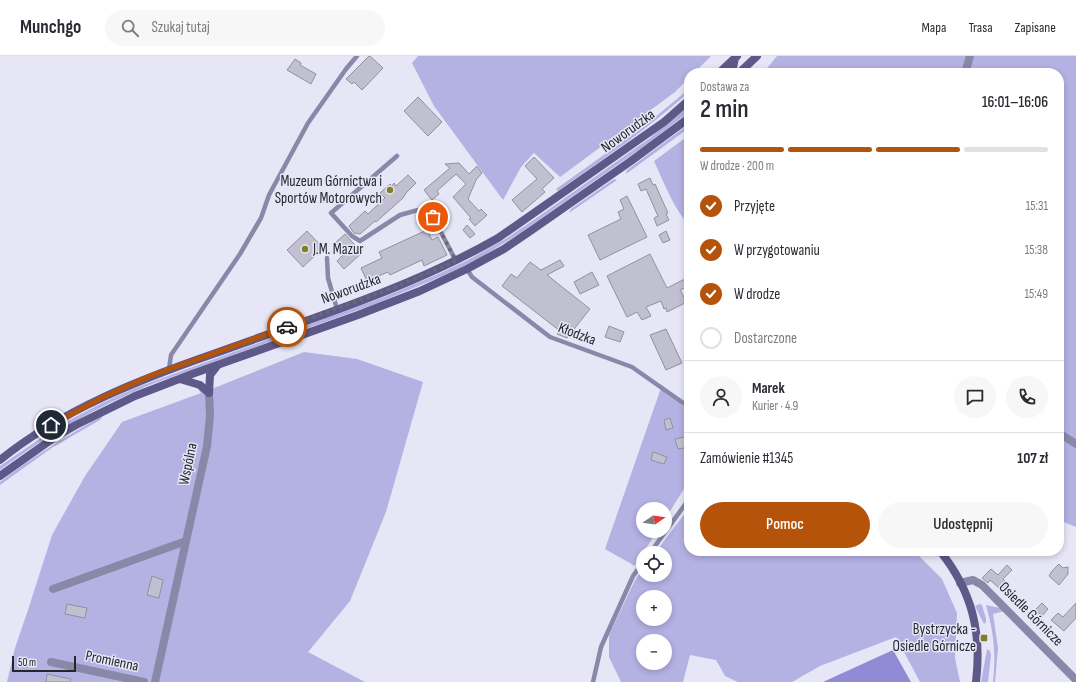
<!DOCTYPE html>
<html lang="pl">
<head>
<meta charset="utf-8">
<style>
  body { margin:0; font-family:"Sofia Sans Condensed",sans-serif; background:#f7f7f7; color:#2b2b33; height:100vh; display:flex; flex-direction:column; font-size:15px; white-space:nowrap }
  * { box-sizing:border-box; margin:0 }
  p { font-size:13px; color:#7c7c81 }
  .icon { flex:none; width:22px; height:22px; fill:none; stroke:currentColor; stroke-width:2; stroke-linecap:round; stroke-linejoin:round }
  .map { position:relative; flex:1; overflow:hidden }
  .sheet { position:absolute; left:684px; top:12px; width:380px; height:488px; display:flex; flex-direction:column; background:#fff; border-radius:16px; box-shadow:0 2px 6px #0003 }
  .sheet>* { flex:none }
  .needle { width:26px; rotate:77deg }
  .fabs { position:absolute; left:636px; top:446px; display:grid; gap:8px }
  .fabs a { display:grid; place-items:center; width:36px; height:36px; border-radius:50%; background:#fff; box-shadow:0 2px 6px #0003; font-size:20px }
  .scale { position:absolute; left:12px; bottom:10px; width:64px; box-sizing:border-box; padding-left:4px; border:2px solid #26262c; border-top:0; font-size:11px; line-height:14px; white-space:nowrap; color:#26262c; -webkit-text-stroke:3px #e6e6f7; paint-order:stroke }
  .pin { position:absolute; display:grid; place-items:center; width:34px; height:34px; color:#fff; margin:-17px; border:2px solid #fff; border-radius:50%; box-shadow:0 1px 4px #0007 }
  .courier { position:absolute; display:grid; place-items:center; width:40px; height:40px; margin:-20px; border:3px solid #b45309; border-radius:50%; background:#fff; color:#222; box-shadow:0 1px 5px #0007 }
  .head em { font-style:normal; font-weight:600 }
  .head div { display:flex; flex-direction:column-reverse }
  .head { display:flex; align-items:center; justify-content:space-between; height:68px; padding:0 16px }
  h1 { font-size:26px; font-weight:600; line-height:30px }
  .bar { display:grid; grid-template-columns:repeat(4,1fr); gap:6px 4px; align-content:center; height:48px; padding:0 16px }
  .bar i { height:5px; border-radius:3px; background:#e1e1e2 }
  .bar .selected { background:#b45309 }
  .bar p { grid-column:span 4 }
  .line { display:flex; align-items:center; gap:10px; padding:0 16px; border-top:1px solid #e1e1e2 }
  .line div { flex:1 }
  .round { display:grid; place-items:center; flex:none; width:42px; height:42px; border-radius:21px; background:#f7f7f7 }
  ol { padding:0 16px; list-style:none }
  li { display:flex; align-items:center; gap:12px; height:44px }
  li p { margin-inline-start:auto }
  li .icon { padding:4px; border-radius:50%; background:#b45309; color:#fff; stroke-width:4 }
  li:last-child { color:#7c7c81 }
  li i { width:22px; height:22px; border:2px solid #e1e1e2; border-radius:50% }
  .button { display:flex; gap:8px; margin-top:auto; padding:8px 16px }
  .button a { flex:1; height:46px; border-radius:24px; background:#b45309; color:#fff; font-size:16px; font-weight:600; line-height:46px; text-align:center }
  .button a+a { background:#f7f7f7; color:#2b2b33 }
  header { display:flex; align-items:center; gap:24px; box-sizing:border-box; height:56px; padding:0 20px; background:#fff; border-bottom:1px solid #e1e1e2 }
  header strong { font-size:19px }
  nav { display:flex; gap:22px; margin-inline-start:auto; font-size:14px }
  .search { width:280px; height:36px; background:#f7f7f7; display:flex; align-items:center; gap:10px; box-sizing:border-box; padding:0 14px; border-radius:22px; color:#7c7c81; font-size:15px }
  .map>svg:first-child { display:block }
  .green { fill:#b4b1e3; fill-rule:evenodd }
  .water { fill:#918ad5 }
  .building { fill:#c1c0d1; stroke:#9190a0 }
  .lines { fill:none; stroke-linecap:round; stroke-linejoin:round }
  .lane { stroke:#8988a9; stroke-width:4.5 }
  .street { stroke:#8988a9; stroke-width:8 }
  .secondary { stroke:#5e5989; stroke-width:8 }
  .done { stroke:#696973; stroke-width:4; stroke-dasharray:0 7.2 }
  .route { stroke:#b45309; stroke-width:5 }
  .poi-dot { fill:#827f27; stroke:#e6e6f7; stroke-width:1.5 }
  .labels { text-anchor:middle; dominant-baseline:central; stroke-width:3; stroke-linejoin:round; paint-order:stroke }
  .street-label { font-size:15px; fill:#26262c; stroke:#e6e6f7 }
  .poi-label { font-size:15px; fill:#26262c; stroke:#e6e6f7; text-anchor:end }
</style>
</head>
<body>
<header>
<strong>Munchgo</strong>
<div class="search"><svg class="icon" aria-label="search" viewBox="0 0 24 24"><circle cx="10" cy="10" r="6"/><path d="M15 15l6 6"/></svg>Szukaj tutaj</div>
<nav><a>Mapa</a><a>Trasa</a><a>Zapisane</a></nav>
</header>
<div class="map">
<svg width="1076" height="626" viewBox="0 0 1076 626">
  <rect width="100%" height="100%" fill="#e6e6f7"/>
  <path class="green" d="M418,0H711L694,17H689V22L675,36L560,121L534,97L521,111L503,144L434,50L412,7Z
    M777,0H1076V471L1059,464V17H763Z
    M689,33V36C648,73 603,103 558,135L556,133L643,71Z
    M689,49V56L650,86L520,177L483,200L462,211L440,221L375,248L152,328C97,351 48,378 0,414V410L60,369L102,347L135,332L384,241L436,219L468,204L507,182L535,163L650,82Z
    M689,68V72L626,118L627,114Z
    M688,80H689V133L687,138L689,142V167C678,162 660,118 654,105Z
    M614,123L617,124L569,157L571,153Z
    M304,296L357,303L423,326L386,456L350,545L308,596L365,626H7L15,592L28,554L52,479L85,420L122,366L201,337L198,333L193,329L204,336Z
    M662,329L689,356V425L665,463V453H643V475H657L635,510L605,493Z
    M103,360L100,364L53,391L0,429V426C33,401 67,379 103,360Z
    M689,452V495H914L942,523L957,557L955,602L960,626H920L896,581L820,610L792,626H738L725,620L716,604L690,599L683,626H621L609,601V579L635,524L643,513V519H665V497H655ZM643,541H665V563H643ZM643,585H665V607H643Z
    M980,548L982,549L986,563V566L984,568L975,550Z
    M986,549L1000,552L1005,555L993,558L998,592L995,626H993C996,596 994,578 986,549Z
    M987,593L990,595L991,599L988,626H981Z"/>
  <path class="water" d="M893,594L911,626H823Z"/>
  <path class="building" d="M369,0H370L383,12L362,34L354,26L352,28L346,23Z
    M295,3L301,7L300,9L316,18L311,28L287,14Z
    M418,41L442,66L428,80L404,55Z
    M534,101L554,122L542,133L545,136L522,156L512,144L537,123L525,110Z
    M459,107L469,118L477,110L482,117L476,124L468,143L479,155L481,153L487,159L475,170L469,163L471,162L453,141L466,128L456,118L437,135L439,138L432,144L424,134L450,112L445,108Z
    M408,119L416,127L406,137L403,142L376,166L375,165L360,178L354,177L349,170L365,155L368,158L385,142L380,137L390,128L392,130L394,127L396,130Z
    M650,122L653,129L655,128L668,157L666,158L669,164L657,170L654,162L658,160L646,133L641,135L638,128Z
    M627,140L647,181L600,204L588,179L621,163L618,156L624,153L620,144Z
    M467,169L475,178L470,182L463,174Z
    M427,174L432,184L438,181L447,199L424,210L422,204L390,219L388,216L367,225L361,212L382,202L379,196Z
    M307,175L323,192L303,211L287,194Z
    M666,175L670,184L663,187L659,179Z
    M345,178L362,197L344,213L337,205L343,199L333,189Z
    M650,198L667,232L689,221V230L680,234L685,243L684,244L685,247L667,256L666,252L664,253L661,245L646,251L651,260L642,264L637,256L627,261L607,220Z
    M560,204L564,210L547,219L590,253L567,282L557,278L560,275L502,230L511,218L517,222L530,206L541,214Z
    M592,216L599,229L580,238L574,226Z
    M609,270L624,276L620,286L605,281Z
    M666,273L682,307L666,314L650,279Z
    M670,362L673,372L666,374L664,364Z
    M689,380V391L678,393L675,383Z
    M653,396L667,401L664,408L651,404Z
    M1059,508L1063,512L1068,511V518L1059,529L1049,520L1052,515Z
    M1007,509L1012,514L1003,523L1010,531L1005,537L990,524L988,527L982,522L991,513L998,519Z
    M152,520L163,524L159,542L147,539Z
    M1042,547L1048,553L1042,560L1035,554Z
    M1076,547V562L1064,575L1051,564L1058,557L1063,561Z
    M67,548L87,552L85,562L65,558Z
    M47,618L71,623L70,626H46Z"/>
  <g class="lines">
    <path class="lane" d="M397,100L331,157L352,180L360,185L400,159L418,154L426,155L433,161L456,205
      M327,202L328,222L337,253
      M467,213L472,221L550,281L632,311L689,351
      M169,313L171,299L240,198L261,162L269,139L308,67L346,13L357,0
      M650,497L689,443
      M593,626L601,591L633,520L643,506"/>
    <path class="street" d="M965,17L970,0
      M1059,377L1076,388
      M960,527L973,524L982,529L1076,624
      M53,533L186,485
      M51,606L144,626
      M155,626L207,390L210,360L209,337"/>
    <path class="secondary" d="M719,17L737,0
      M732,17L735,2
      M739,17L757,0
      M180,323L200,329L209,337
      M209,337L210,319L217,310
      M0,404C62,354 138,324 213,298C309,263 409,233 498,182L664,66L689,44
      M0,420L55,381L76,369L135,340L192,318L358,259L420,235L467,213L504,193L529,176L631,105L689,62
      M940,495C972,535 982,576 976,626"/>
  </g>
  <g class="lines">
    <path class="done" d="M287,271L395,231L456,205L433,161"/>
    <path class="route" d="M51,369L101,342L150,320L287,271"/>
  </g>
  <g class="poi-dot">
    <circle cx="390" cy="134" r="4"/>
    <circle cx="305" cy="193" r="4"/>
    <rect x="980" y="578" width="8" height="8" rx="2"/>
  </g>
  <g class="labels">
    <g class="street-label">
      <text transform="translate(628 75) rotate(-36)">Noworudzka</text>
      <text transform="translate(351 233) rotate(-20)">Noworudzka</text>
      <text transform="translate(577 278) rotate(21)">Kłodzka</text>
      <text transform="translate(188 408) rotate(-78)">Wspólna</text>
      <text transform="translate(1031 558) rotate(45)">Osiedle Górnicze</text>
      <text transform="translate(112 605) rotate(12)">Promienna</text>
    </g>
    <g class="poi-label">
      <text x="382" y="125">Muzeum Górnictwa i<tspan x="382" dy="17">Sportów Motorowych</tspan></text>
      <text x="313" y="193" text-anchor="start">J.M. Mazur</text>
      <text x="976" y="573">Bystrzycka -<tspan x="976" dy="17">Osiedle Górnicze</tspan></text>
    </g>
  </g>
</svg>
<div class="fabs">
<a><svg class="needle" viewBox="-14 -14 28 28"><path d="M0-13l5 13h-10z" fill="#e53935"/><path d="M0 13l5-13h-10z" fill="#7c7c81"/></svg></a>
<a><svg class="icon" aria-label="locate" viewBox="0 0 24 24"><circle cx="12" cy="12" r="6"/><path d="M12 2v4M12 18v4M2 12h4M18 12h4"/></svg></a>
<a>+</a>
<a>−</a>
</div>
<div class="scale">50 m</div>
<div class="pin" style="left:433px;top:161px;background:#ea580c"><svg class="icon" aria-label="bag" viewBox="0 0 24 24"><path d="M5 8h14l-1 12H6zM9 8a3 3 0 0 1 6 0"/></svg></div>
<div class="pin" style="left:51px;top:369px;background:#1f2937"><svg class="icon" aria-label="home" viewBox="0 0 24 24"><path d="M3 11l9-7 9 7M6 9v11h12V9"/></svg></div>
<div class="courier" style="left:287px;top:271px"><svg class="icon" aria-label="car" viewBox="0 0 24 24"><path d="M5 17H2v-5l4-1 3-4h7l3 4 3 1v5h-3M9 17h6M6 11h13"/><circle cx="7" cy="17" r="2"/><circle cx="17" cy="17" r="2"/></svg></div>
<section class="sheet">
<div class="head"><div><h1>2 min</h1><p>Dostawa za</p></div><em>16:01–16:06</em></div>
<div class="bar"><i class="selected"></i><i class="selected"></i><i class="selected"></i><i></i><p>W drodze · 200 m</p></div>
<ol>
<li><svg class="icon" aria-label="check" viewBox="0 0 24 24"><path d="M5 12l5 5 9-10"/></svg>Przyjęte<p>15:31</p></li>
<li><svg class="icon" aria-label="check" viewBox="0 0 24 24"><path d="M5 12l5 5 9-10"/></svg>W przygotowaniu<p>15:38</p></li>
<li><svg class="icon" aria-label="check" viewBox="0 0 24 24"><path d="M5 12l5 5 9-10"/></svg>W drodze<p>15:49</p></li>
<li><i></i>Dostarczone</li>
</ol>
<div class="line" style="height:72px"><a class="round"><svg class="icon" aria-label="person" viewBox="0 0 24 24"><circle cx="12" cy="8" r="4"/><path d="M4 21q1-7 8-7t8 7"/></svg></a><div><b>Marek</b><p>Kurier · 4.9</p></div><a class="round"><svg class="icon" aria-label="chat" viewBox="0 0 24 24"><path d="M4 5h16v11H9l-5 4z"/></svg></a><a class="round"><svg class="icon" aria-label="phone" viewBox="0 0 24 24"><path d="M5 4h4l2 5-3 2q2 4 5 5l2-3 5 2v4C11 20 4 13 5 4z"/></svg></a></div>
<div class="line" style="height:52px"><div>Zamówienie #1345</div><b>107 zł</b></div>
<div class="button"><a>Pomoc</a><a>Udostępnij</a></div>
</section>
</div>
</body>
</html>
